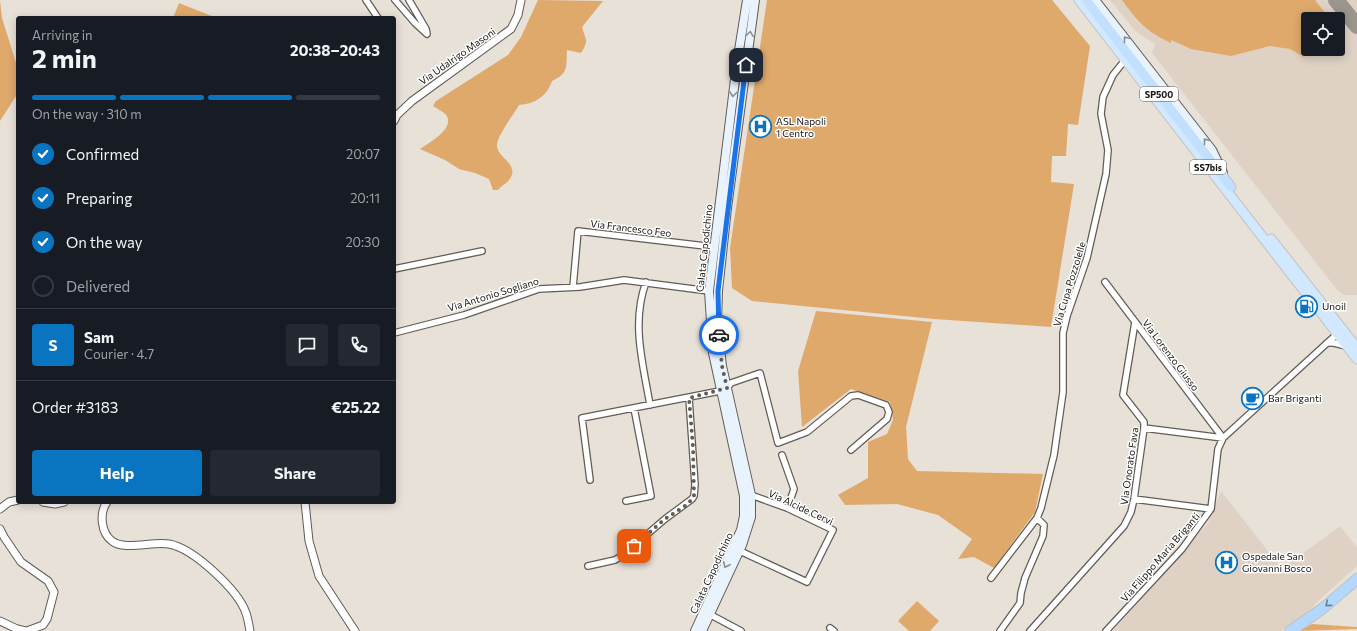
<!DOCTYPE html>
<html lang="en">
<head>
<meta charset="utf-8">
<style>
  body { margin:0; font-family:Commissioner,sans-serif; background:#242831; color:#f1f3f6; height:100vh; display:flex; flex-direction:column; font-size:15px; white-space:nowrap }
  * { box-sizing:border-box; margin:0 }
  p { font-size:13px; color:#9ea1a6 }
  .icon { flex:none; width:22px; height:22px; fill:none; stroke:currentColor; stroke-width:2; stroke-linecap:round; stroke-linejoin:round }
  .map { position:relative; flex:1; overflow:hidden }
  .details { position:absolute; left:16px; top:16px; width:380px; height:488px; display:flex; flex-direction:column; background:#171b24; border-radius:4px; box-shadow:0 2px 10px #0003 }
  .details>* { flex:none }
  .buttons { position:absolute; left:1301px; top:12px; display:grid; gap:8px }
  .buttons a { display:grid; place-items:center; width:44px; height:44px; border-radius:4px; background:#171b24; box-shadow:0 2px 10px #0003; font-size:20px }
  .pin { position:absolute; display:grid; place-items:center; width:34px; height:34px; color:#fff; margin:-17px; border-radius:8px; box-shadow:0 2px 6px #0006 }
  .courier { position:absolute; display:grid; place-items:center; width:40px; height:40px; margin:-20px; border:3px solid #1a73e8; border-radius:50%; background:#fff; color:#222; box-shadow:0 1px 5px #0007 }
  .overview em { font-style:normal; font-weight:700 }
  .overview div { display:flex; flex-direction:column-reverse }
  .overview { display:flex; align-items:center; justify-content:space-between; height:68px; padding:0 16px }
  h1 { font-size:26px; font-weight:700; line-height:30px }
  .bar { display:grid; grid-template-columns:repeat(4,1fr); gap:6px 4px; align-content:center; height:48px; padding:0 16px }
  .bar i { height:5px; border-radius:3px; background:#363941 }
  .bar .on { background:#0974bf }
  .bar p { grid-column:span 4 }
  .line { display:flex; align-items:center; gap:10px; padding:0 16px; border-top:1px solid #363941 }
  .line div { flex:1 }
  .round { display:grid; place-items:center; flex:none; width:42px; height:42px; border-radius:4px; background:#242831 }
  ol { padding:0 16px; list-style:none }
  li { display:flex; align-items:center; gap:12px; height:44px }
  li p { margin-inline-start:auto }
  li .icon { padding:4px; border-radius:50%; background:#0974bf; color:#fff; stroke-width:4 }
  li:last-child { color:#9ea1a6 }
  li i { width:22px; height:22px; border:2px solid #363941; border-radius:50% }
  .primary-button { display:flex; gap:8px; margin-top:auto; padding:8px 16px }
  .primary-button a { flex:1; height:46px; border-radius:4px; background:#0974bf; color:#fff; font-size:16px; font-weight:700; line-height:46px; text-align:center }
  .primary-button a+a { background:#242831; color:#f1f3f6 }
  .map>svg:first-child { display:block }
  .built { fill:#dfd2c4; fill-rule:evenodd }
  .green { fill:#dfa96c }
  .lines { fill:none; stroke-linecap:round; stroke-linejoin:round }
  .taxiway { stroke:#9a968e; stroke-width:16 }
  .minor-casing { stroke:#635c56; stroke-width:8 }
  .tertiary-casing { stroke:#635c56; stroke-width:9 }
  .secondary-casing { stroke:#635c56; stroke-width:10 }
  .primary-casing { stroke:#c3c2c1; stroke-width:11 }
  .trunk-casing { stroke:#c3c2c1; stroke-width:11 }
  .motorway-casing { stroke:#c3c2c1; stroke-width:12 }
  .minor { stroke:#fff; stroke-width:5.5 }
  .tertiary { stroke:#fff; stroke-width:7 }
  .secondary { stroke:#e8f3fe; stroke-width:8 }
  .primary { stroke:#d1e8fe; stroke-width:9 }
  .trunk { stroke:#c2e0fe; stroke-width:9 }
  .motorway { stroke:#b2d8fd; stroke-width:10 }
  .oneway { stroke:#8a8f94 }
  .oneway2 { stroke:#6c8093 }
  .done { stroke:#605c57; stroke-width:4; stroke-dasharray:0 7.2 }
  .route { stroke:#1a73e8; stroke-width:5 }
  .labels { text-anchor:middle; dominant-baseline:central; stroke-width:3; stroke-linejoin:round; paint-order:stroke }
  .shield { fill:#fff; stroke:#5d5b59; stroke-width:1 }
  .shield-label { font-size:9px; font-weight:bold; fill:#171512 }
  .street-label { font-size:10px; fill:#171512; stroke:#fff }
  .poi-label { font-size:10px; fill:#171512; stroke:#fff; text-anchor:start }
</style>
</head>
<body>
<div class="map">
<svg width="1357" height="631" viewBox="0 0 1357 631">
  <rect width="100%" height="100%" fill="#e8e1d8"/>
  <path class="built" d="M1110,0H1357V295H1343L1338,291L1152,53L1155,44L1135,31ZM1308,19H1338V49H1308Z
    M1221,491L1282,569L1340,526L1357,547V566L1315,604L1307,614L1281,631H1113L1208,523Z"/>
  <path class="green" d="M0,0L2,18L18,69V93L0,121Z
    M538,0L603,1L582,27C586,41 589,40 581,53L567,50C566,67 569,73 552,81C547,96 535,104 519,105C514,114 497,136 497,145C497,158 518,163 511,177C508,183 502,185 498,190H493L489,179L475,173L459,169L445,160L420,149C429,143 456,128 446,115C443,111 437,109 433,106L436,101L508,55L521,37Z
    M767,0H1052L1090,46L1078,125L1068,124L1066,156H1052L1051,182L1074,184L1051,327L934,319L752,301L732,288L730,248Z
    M1122,0H1315L1330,19H1308V49H1314L1304,57L1290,49L1270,46L1231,56L1191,49L1171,40V43C1147,32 1137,21 1122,0Z
    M179,3L214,17V18H173Z
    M816,311L932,322L906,427L908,459L917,471L1043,474L1035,512L994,568L974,557L958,559L972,539L938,515L897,504L845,505L838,495L868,478V442L887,434L893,420L890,402L851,389L802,427L798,371Z
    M917,601L939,621L930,631H909L898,621Z
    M1312,624L1357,627V629L1298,631Z"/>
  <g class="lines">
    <path class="taxiway" d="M1336,0L1357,26"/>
    <defs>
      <path id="minor" d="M366,0L378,18
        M395,0L415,23L427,34L426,29L409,0
        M394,269L482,251
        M646,282C631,323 643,364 650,405
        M1105,282L1223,438
        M573,287L578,231L714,247
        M394,333L464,315L539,289L580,287L624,280L709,291
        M1327,343H1334L1346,346
        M727,388L731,383L760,373L778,443L807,432L851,396L858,395L886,405L889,412L887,419L851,450
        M1144,428L1223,438
        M782,455L794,489L791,498
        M590,480L582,418L720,391
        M1134,499L1211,509
        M626,501L651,496L634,408
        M740,551L807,582L833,530L787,508L751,495
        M588,566L615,560L623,555L665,519L692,499L694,496L695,485L689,398
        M991,578L1037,518L1041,508L1054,455L1063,392V333L1067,316L1087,258L1106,174L1108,150L1101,114L1103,97L1113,75L1125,60
        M711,615L741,631
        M830,628L834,631
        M1000,631L1020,603L1021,593L1025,578L1043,536L1044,525L1037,518
        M1030,631L1124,526L1131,512L1134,499L1144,428V422L1123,395L1135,322
        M1106,631L1182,549L1211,509L1218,449L1223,438L1337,334"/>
      <path id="tertiary" d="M394,121L397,115L412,101L511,29L518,15L521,0
        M43,502L55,504L64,502
        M107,502C99,513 101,533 112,541C124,551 153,541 169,544C193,548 238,590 246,613C248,619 249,625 250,631
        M305,502L309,541L319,576L355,631
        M0,509L9,502L18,500
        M0,529L4,537L21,562L48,581L54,592L47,619L43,625L27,631
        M0,621L17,629L26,631"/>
      <path id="secondary" d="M1095,0L1212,150L1223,173
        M695,631L741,530L744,516V496L713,353L709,291L737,63L747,0
        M702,631L742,545L751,517V495L722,366L717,322L718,291L727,208L755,0"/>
      <path id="primary" d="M1079,0L1357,359
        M1271,239L1357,348"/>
      <path id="trunk" d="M1086,0L1231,187"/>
      <path id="motorway" d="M1290,631L1322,609L1357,579"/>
    </defs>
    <use href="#minor" class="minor-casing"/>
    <use href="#tertiary" class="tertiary-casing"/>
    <use href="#secondary" class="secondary-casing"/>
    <use href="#primary" class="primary-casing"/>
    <use href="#trunk" class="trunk-casing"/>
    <use href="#motorway" class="motorway-casing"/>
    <use href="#minor" class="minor"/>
    <use href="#tertiary" class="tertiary"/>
    <use href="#secondary" class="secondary"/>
    <use href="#primary" class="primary"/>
    <use href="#trunk" class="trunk"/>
    <use href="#motorway" class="motorway"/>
  </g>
  <defs><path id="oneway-chevron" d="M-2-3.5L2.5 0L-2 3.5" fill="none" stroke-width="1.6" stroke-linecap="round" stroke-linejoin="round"/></defs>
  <g class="oneway">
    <use href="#oneway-chevron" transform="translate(750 34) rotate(-82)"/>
    <use href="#oneway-chevron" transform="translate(1126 39) rotate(-128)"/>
    <use href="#oneway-chevron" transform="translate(733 94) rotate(97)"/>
    <use href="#oneway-chevron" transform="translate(1206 141) rotate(-128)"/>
    <use href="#oneway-chevron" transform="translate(726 565) rotate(115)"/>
  </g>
  <use class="oneway2" href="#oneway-chevron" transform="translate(1328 604) rotate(140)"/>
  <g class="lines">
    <path class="done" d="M634,546L665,519L688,504L694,496L693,447L689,398L727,388L722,366L719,335"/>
    <path class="route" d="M719,335L718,291L746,65"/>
  </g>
  <defs>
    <symbol id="hospital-ring" viewBox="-11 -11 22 22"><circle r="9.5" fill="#fff" stroke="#0974bf" stroke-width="1.5"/><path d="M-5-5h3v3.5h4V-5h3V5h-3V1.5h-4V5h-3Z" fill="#0974bf"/></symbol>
    <symbol id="fuel-ring" viewBox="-11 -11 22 22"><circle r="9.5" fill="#fff" stroke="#0974bf" stroke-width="1.5"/><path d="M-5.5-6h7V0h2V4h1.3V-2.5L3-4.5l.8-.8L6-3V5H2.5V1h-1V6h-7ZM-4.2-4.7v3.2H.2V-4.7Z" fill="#0974bf"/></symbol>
    <symbol id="cafe-ring" viewBox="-11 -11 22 22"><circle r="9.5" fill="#fff" stroke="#0974bf" stroke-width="1.5"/><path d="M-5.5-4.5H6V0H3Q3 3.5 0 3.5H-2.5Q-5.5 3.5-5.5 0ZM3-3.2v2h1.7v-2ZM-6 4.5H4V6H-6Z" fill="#0974bf"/></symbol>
  </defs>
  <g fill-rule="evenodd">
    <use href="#hospital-ring" x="748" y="114" width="25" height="25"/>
    <use href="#fuel-ring" x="1294" y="294" width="25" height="25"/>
    <use href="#cafe-ring" x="1240" y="386" width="25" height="25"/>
    <use href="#hospital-ring" x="1214" y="550" width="25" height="25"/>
  </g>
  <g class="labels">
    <g class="shield">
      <rect x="1140" y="87" width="38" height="14" rx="3"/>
      <rect x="1190" y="160" width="36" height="14" rx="3"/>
    </g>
    <g class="shield-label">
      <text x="1159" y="94">SP500</text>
      <text x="1208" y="167">SS7bis</text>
    </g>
    <g class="street-label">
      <text transform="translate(457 56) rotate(-35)">Via Udalrigo Masoni</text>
      <text transform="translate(631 228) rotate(7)">Via Francesco Feo</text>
      <text transform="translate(704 248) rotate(-84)">Calata Capodichino</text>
      <text transform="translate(1069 284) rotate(-73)">Via Cupa Pozzolelle</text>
      <text transform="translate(493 294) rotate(-17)">Via Antonio Sogliano</text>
      <text transform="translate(1171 355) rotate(53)">Via Lorenzo Giusso</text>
      <text transform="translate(1129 466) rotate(-82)">Via Onorato Fava</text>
      <text transform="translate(801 507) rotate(25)">Via Alcide Cervi</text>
      <text transform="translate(1160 557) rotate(-49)">Via Filippo Maria Briganti</text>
      <text transform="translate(711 573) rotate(-65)">Calata Capodichino</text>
    </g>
    <g class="poi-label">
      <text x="776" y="121">ASL Napoli<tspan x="776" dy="12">1 Centro</tspan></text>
      <text x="1322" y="306">Unoil</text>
      <text x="1268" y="398">Bar Briganti</text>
      <text x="1242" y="556">Ospedale San<tspan x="1242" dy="12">Giovanni Bosco</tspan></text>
    </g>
  </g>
</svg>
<div class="buttons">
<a><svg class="icon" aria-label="locate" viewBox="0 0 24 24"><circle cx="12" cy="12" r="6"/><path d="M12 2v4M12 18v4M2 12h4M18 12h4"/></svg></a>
</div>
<div class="pin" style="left:634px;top:546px;background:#ea580c"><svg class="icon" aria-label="bag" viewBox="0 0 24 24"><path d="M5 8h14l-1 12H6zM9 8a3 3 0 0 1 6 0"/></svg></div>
<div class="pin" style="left:746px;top:65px;background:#1f2937"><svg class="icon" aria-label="home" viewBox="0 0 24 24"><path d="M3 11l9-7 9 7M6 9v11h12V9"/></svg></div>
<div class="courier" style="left:719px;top:335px"><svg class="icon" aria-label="car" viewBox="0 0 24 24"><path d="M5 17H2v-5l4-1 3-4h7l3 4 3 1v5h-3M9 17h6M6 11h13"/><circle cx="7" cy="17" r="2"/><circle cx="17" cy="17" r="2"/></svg></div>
<section class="details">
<div class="overview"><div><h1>2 min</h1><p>Arriving in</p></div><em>20:38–20:43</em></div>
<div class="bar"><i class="on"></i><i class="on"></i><i class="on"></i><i></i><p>On the way · 310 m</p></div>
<ol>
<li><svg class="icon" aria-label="check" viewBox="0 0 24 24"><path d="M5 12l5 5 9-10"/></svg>Confirmed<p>20:07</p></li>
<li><svg class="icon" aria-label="check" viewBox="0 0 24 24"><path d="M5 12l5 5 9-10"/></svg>Preparing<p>20:11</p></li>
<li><svg class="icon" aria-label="check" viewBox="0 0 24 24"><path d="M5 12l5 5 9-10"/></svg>On the way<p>20:30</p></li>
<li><i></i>Delivered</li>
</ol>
<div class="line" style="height:72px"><b class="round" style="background:#0974bf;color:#fff">S</b><div><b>Sam</b><p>Courier · 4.7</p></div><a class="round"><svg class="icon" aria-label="chat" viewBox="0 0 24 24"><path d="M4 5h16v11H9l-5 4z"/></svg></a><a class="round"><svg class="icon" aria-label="phone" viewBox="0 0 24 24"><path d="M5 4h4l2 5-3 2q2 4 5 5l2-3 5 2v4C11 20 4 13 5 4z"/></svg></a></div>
<div class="line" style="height:52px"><div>Order #3183</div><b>€25.22</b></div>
<div class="primary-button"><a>Help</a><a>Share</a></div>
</section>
</div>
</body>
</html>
